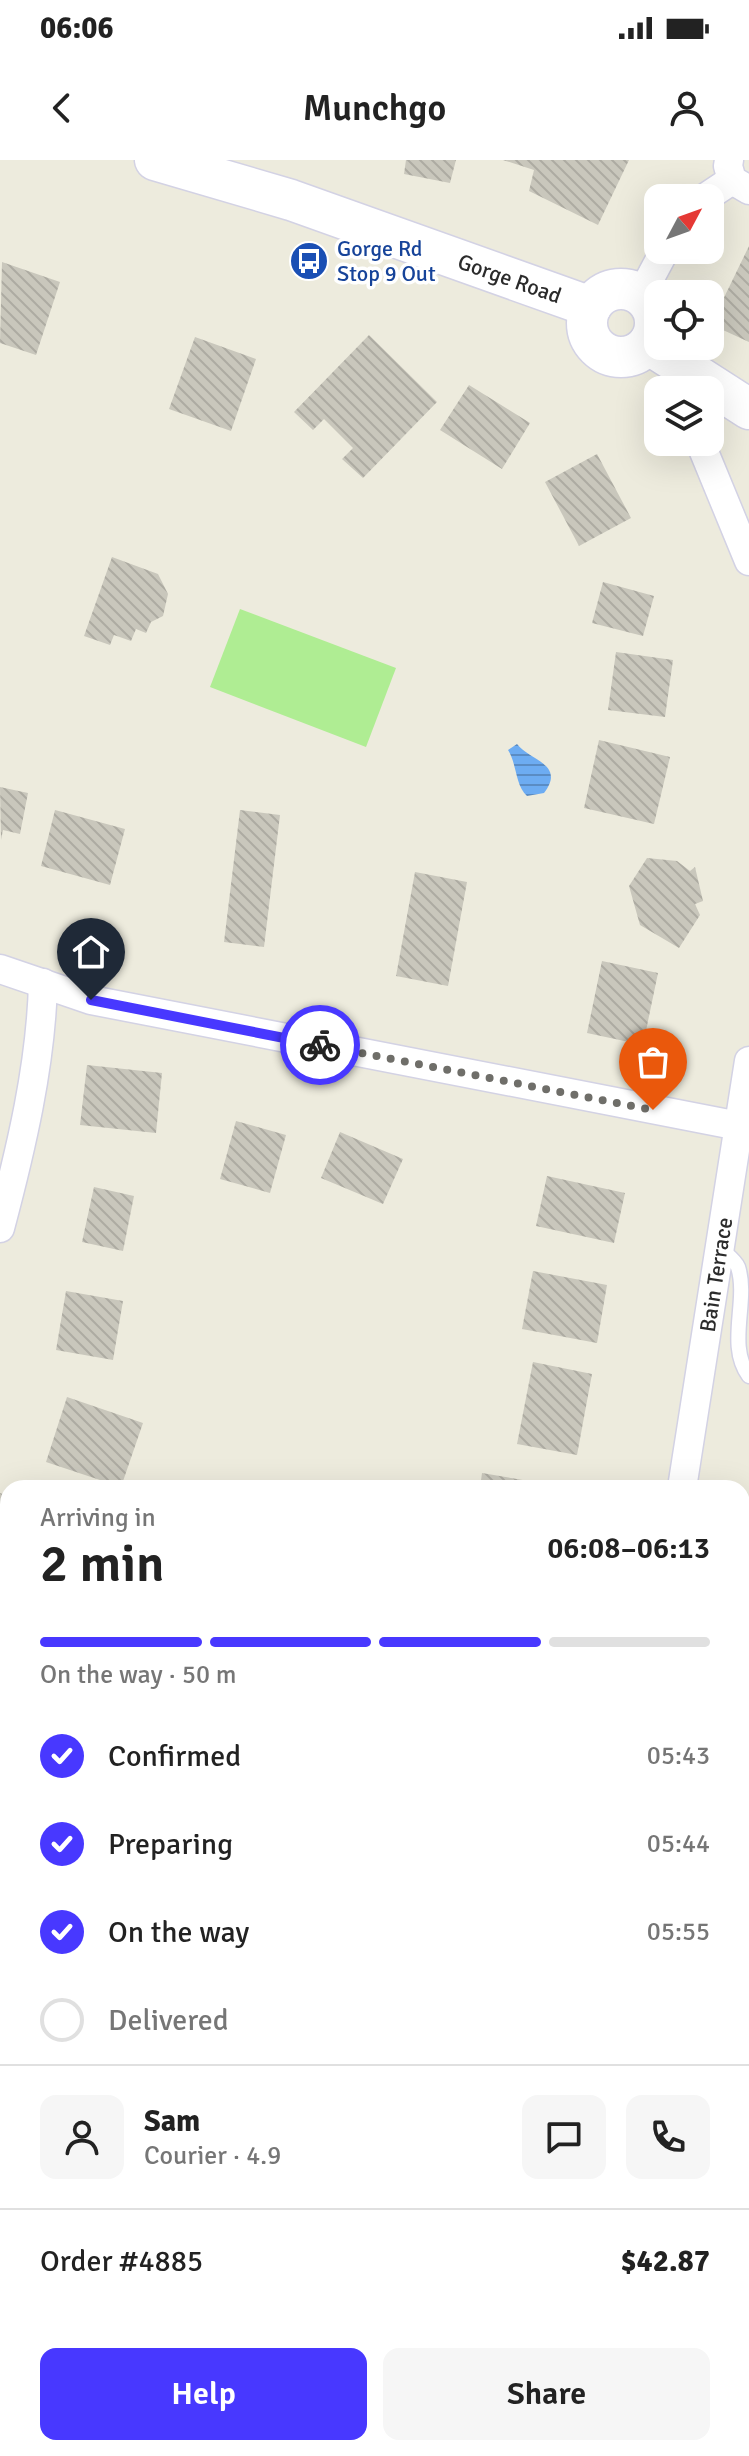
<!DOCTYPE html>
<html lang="en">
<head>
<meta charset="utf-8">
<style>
  body { margin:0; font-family:Signika,sans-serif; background:#f6f6f6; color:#222; height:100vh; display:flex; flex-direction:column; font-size:30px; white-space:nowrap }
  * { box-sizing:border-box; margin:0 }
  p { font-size:26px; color:#767676 }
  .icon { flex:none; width:44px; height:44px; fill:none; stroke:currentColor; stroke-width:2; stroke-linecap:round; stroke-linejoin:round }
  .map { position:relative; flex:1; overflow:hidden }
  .drawer { position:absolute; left:0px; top:1320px; width:750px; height:976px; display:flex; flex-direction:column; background:#fff; border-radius:24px 24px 0 0; box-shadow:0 8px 32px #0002 }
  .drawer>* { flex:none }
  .needle { width:52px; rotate:49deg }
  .controls { position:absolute; left:644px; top:24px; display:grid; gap:16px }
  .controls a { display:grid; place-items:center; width:80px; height:80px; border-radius:16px; background:#fff; box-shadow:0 8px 32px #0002; font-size:40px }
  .pin { position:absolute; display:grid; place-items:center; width:68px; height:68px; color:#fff; margin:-82px -34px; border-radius:50% 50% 50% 0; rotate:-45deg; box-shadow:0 0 8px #0007 }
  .pin .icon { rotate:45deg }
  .courier { position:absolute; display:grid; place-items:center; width:80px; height:80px; margin:-40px; border:6px solid #4838ff; border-radius:50%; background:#fff; color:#222; box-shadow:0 2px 10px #0007 }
  .summary em { font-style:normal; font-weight:600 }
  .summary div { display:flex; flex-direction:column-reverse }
  .summary { display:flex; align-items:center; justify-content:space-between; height:136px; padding:0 40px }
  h1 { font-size:52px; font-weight:600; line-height:60px }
  .bar { display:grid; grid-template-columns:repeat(4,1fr); gap:12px 8px; align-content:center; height:96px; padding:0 40px }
  .bar i { height:10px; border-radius:6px; background:#e0e0e0 }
  .bar .selected { background:#4838ff }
  .bar p { grid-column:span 4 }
  .line { display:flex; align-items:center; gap:20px; padding:0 40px; border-top:2px solid #e0e0e0 }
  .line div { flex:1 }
  .round { display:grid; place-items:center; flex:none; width:84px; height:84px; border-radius:16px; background:#f6f6f6 }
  ol { padding:0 40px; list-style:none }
  li { display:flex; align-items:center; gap:24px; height:88px }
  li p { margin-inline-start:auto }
  li .icon { padding:8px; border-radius:50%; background:#4838ff; color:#fff; stroke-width:4 }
  li:last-child { color:#767676 }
  li i { width:44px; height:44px; border:4px solid #e0e0e0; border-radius:50% }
  .primary-button { display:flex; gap:16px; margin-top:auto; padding:16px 40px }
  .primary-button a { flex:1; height:92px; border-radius:16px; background:#4838ff; color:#fff; font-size:32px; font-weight:600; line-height:92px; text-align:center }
  .primary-button a+a { background:#f6f6f6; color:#222 }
  .status { display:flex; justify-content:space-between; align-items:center; height:56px; padding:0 40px; background:#fff; direction:ltr }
  .status svg { height:22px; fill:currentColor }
  header { display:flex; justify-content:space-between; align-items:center; height:104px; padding:0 40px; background:#fff; font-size:36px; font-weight:600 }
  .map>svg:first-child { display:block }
  .pitch { fill:#afed93 }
  .water { fill:url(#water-rules) }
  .building { fill:url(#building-back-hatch) }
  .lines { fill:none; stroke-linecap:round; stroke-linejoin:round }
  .lane-casing { stroke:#d3d2e4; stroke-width:17 }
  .street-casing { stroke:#d3d2e4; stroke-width:31 }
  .secondary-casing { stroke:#d3d2e4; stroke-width:43 }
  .lane { stroke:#fff; stroke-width:14 }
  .street { stroke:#fff; stroke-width:28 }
  .secondary { stroke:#fff; stroke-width:40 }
  .done { stroke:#6f6e69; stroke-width:8; stroke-dasharray:0 14.4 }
  .route { stroke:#4838ff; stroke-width:10 }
  .labels { text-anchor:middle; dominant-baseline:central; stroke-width:7; stroke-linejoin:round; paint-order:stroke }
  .transit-label { font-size:22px; fill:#164399; stroke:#fff; text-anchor:start }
  .street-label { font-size:22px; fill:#2b2b2b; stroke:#fff }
</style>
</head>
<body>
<div class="status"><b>06:06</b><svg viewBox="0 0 49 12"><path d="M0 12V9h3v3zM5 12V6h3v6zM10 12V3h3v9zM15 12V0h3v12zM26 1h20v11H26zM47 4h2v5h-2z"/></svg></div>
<header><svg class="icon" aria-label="back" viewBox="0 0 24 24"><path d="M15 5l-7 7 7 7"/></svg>Munchgo<svg class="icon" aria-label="person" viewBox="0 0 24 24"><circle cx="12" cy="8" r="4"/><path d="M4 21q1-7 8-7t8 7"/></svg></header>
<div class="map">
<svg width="749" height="2296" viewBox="0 0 749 2296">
  <defs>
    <pattern id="water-rules" width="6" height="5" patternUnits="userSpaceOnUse" patternTransform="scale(2)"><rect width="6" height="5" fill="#6dacf2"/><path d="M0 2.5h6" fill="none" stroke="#5a8cc4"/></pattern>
    <pattern id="building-back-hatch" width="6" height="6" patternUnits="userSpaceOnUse" patternTransform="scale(2)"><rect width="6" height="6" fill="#c9c7bc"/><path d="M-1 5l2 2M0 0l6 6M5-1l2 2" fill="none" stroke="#adaba2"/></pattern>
  </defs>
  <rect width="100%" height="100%" fill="#edebdd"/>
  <path class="pitch" d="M240,449L396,508L366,587L210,527Z"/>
  <path class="water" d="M517,584C530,601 566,604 544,633L527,636C515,625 517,604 508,590Z"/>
  <path class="building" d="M406,0H456L450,23L404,14Z
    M503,0H629L598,65L529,31L534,10Z
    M749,86V182L723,170L717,152Z
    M2,102L60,122L36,195L0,183Z
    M369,175L437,242L363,318L342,299L353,288L324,259L313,270L294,252Z
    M195,177L256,199L231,271L169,249Z
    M469,225L530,263L502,309L440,270Z
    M597,294L631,358L579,386L545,322Z
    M112,397L158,414L168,434L163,456L151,462L146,473L136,469L131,481L114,475L110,485L84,476Z
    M603,422L654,436L643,476L592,463Z
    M616,492L673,500L665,557L608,550Z
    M599,580L670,597L654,664L584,648Z
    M0,627L28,633L20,674L3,670L1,680Z
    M55,650L125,669L110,725L41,706Z
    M240,650L280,655L264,787L224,782Z
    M647,698L677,701L690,711L695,707L703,741L695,744L700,755L679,788L640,765L629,726Z
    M415,712L467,722L448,826L396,816Z
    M602,801L658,813L643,885L587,873Z
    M87,905L162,913L156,973L80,965Z
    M236,961L286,975L270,1033L220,1019Z
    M340,972L403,999L383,1044L321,1018Z
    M547,1016L625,1033L614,1083L536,1066Z
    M94,1027L134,1036L123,1091L82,1082Z
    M533,1111L607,1125L597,1183L522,1169Z
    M66,1131L123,1141L113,1200L56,1190Z
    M533,1202L592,1214L577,1295L517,1284Z
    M67,1237L143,1263L121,1327L46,1302Z
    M482,1313L558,1326V1328H480Z
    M0,1333L8,1336V1363L1,1386Z
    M742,1463L749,1465V1516L742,1515Z
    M742,1678L749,1679V1742L742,1741Z
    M742,1781L749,1783V1860L742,1859Z
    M742,1893L749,1894V1949L742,1948Z
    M8,1945V2010L0,2006V1960Z
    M112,2288H174L171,2296H109Z
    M655,2288H714L717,2296H658Z"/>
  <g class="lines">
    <defs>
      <path id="lane" d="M720,1088C726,1094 735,1100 738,1107C749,1141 726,1185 749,1216"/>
      <g id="street">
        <path d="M729,0L728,6L732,20L749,30"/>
        <path d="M705,38L732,20"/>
        <path d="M641,135L665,90"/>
        <path d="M700,282L749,401"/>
        <path d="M0,809L91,840L739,966"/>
        <path d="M0,1068C21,989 41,905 43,823"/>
        <path id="s1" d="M682,1328L749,901"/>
        <path d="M274,2296L277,2288"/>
      </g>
      <g id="secondary">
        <path id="s2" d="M155,0L291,40L591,147"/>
        <circle cx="621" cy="163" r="34"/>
        <path d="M648,184L749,249"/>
      </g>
    </defs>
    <use href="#lane" class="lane-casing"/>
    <use href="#street" class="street-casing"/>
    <use href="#secondary" class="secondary-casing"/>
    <use href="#lane" class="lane"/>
    <use href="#street" class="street"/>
    <use href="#secondary" class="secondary"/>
  </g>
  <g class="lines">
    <path class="done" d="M320,885L653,950"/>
    <path class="route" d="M91,840L320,885"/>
  </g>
  <defs>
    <symbol id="bus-disc" viewBox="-11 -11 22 22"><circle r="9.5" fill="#1a4fb4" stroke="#fff"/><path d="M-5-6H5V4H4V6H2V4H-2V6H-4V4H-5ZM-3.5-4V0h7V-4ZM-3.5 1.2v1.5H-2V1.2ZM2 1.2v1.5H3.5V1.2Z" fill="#fff"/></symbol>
  </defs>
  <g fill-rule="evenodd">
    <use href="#bus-disc" x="287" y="79" width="44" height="44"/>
  </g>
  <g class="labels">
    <g class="transit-label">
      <text x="337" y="88">Gorge Rd<tspan x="337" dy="25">Stop 9 Out</tspan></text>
    </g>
    <g class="street-label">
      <text stroke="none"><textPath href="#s2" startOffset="374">Gorge Road</textPath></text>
      <text stroke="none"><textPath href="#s1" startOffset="216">Bain Terrace</textPath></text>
    </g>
  </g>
</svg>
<div class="controls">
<a><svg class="needle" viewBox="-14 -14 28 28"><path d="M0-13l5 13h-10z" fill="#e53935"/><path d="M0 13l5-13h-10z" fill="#767676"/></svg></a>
<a><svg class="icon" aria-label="locate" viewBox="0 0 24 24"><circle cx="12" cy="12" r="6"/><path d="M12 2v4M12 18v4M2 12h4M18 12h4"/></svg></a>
<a><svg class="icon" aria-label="layers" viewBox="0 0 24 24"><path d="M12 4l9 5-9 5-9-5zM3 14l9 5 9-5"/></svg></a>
</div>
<div class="pin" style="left:653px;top:950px;background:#ea580c"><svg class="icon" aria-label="bag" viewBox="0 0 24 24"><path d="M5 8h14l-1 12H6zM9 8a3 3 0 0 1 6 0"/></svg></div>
<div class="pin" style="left:91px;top:840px;background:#1f2937"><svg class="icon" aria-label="home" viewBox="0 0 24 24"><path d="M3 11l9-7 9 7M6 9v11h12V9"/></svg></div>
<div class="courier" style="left:320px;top:885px"><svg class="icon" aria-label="bike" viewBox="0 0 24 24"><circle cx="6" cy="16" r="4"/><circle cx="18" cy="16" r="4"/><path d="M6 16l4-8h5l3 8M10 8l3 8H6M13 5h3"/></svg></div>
<section class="drawer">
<div class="summary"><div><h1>2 min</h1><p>Arriving in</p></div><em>06:08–06:13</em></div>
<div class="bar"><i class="selected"></i><i class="selected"></i><i class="selected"></i><i></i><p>On the way · 50 m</p></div>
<ol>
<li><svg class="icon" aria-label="check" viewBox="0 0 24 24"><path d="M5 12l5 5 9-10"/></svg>Confirmed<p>05:43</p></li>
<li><svg class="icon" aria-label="check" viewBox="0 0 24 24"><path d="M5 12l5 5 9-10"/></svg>Preparing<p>05:44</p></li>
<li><svg class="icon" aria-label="check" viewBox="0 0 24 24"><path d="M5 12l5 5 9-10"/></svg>On the way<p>05:55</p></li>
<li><i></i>Delivered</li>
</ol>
<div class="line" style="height:144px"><a class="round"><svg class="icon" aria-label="person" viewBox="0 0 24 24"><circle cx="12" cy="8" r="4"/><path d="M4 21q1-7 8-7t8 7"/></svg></a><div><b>Sam</b><p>Courier · 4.9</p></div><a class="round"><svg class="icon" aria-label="chat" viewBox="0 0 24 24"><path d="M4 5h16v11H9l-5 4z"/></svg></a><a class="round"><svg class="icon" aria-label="phone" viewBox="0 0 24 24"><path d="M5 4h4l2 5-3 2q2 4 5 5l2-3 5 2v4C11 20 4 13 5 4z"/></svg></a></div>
<div class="line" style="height:104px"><div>Order #4885</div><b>$42.87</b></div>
<div class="primary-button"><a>Help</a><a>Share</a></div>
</section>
</div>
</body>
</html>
